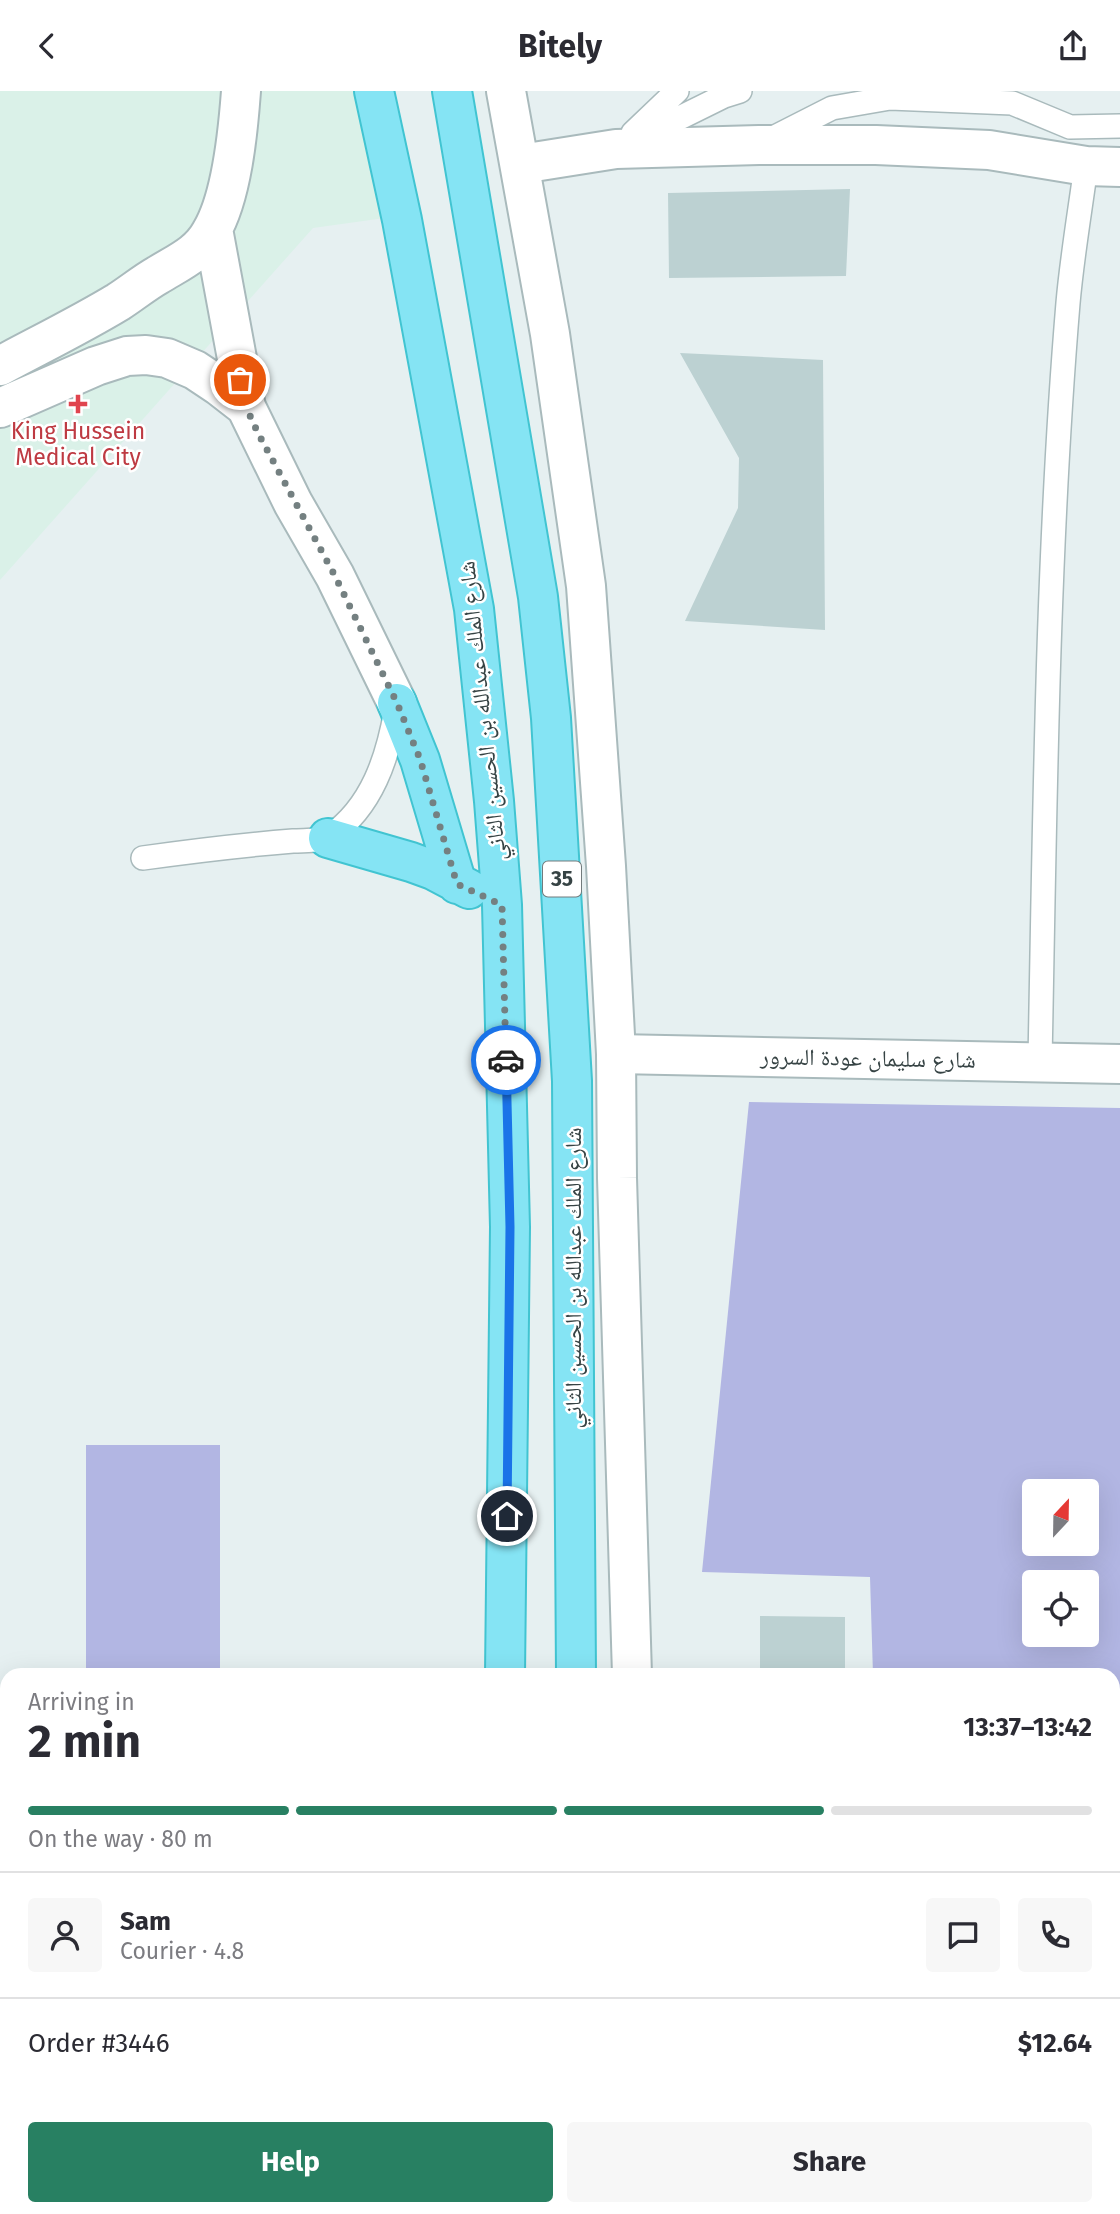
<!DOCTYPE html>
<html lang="en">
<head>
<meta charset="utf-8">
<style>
  body { margin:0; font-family:"Fira Sans","Noto Naskh Arabic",sans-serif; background:#f7f7f7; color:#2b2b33; height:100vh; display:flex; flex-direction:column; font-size:26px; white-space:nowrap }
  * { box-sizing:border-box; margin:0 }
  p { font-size:23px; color:#7c7c81 }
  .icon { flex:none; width:38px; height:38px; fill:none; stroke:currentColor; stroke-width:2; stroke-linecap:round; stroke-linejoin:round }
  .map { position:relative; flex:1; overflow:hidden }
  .sheet { position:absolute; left:0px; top:1577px; width:1120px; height:548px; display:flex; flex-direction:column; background:#fff; border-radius:21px 21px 0 0; box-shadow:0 7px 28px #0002 }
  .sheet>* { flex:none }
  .needle { width:46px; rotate:22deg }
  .tools { position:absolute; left:1022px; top:1388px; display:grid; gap:14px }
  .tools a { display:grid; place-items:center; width:77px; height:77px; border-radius:7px; background:#fff; box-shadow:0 7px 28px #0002; font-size:35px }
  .pin { position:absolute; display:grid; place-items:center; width:60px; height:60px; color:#fff; margin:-30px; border:4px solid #fff; border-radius:50%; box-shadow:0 2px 7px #0007 }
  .courier { position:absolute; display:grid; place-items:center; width:70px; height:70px; margin:-35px; border:5px solid #1a73e8; border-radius:50%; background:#fff; color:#222; box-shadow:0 2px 9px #0007 }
  .summary em { font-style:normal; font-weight:700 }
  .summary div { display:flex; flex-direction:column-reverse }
  .summary { display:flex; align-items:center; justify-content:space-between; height:119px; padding:0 28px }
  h1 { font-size:46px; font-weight:700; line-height:52px }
  .bar { display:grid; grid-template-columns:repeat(4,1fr); gap:10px 7px; align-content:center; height:84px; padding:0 28px }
  .bar i { height:9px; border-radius:5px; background:#e1e1e2 }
  .bar .selected { background:#288062 }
  .bar p { grid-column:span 4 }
  .line { display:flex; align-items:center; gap:18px; padding:0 28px; border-top:2px solid #e1e1e2 }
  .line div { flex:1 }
  .round { display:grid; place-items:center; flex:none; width:74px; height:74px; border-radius:7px; background:#f7f7f7 }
  .cta { display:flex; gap:14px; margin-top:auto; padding:14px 28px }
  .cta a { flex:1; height:80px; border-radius:7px; background:#288062; color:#fff; font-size:28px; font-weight:700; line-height:80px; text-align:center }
  .cta a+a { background:#f7f7f7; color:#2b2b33 }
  header { display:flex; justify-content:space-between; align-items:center; height:91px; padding:0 28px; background:#fff; font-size:32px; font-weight:700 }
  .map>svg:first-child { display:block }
  .medical { fill:#daf1e8 }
  .green { fill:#b2b6e3; fill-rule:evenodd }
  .building { fill:#bcd1d2 }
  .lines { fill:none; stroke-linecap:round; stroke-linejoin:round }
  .service-casing { stroke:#a9babc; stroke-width:26 }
  .minor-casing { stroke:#a9babc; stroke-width:42 }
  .tertiary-casing { stroke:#a9babc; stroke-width:42 }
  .trunk-casing { stroke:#41c4d1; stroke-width:42 }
  .service { stroke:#fff; stroke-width:23 }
  .minor { stroke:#fff; stroke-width:38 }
  .tertiary { stroke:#fff; stroke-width:38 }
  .trunk { stroke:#85e4f4; stroke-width:38 }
  .done { stroke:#748081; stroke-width:7; stroke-dasharray:0 12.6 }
  .route { stroke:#1a73e8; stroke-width:9 }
  .health-dot { fill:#e0444e; stroke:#fff; stroke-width:2.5 }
  .labels { text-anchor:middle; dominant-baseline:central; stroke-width:5; stroke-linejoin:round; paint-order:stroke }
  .shield { fill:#fff; stroke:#727b7c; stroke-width:2 }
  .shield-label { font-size:21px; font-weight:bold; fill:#364344 }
  .health-label { font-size:23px; fill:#be3a42; stroke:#fff }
  .street-label { font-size:23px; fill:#364344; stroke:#fff }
</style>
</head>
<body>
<header><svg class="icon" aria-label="back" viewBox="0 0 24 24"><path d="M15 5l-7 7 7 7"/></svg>Bitely<svg class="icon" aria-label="share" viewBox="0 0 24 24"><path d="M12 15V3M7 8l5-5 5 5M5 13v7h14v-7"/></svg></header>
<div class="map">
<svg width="1120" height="2123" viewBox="0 0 1120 2123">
  <rect width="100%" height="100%" fill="#e6f0f1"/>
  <path class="medical" d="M0,0H366L399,125L313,137L0,489Z"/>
  <path class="green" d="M749,1011L1120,1017V2123H769L768,2118H1113V1584H873L870,1486L702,1481ZM1034,1400H1087V1452H1034ZM1034,1491H1087V1544H1034Z
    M86,1354H220V1584H86Z"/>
  <path class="building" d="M850,98L846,185L669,187L668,102Z
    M680,262L823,269L825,539L685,530L738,417L739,367Z
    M760,1525L845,1526V1584H760Z"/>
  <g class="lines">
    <defs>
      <path id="service" d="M633,42L677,0
        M771,48L832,17L890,7L1012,12L1070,36L1120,35
        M631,51L724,5L740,0
        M143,767C193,760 243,754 293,750C304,749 322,751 330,745C372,716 388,666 396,619
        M1040,970C1045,717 1047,464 1068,212C1072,166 1080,120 1086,75"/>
      <path id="minor" d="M521,73L616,58L759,54H876L989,59L1086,75L1120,76
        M616,963L1120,973
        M690,2118L692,2123"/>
      <path id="tertiary" d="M506,0L550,243L586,495L606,775L616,963L617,1087L632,1584
        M213,138L246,316
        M0,275C39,254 80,234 118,211C132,202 144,192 158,184C179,171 199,163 211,141C232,106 238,41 241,0
        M0,317L96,275L127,265L146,264L167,267L195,279L219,295L246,316L293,412L335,485L397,612
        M642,2118V2123
        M480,2123L482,2118"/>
      <path id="trunk" d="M374,0L402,129L474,518L494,710L502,814L510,1136L505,1584
        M452,0L538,506L551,627L572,990L576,1584
        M397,612L420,669L457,793
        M328,747L411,771L433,779L469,798
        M504,2118V2123
        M607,2118L608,2123"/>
    </defs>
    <use href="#service" class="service-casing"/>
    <use href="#minor" class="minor-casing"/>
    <use href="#tertiary" class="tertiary-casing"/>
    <use href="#trunk" class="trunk-casing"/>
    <use href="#service" class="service"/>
    <use href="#minor" class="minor"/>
    <use href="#tertiary" class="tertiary"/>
    <use href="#trunk" class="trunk"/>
  </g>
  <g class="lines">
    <path class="done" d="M240,289L246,316L258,342L335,485L397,612L420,668L457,793L502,814L506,969"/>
    <path class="route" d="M506,969L510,1136L507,1425"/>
  </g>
  <path class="health-dot" d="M74.5 302.5h7v7h7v7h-7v7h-7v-7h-7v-7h7z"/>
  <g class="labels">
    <rect class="shield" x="543" y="770.5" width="38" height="35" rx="5"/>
    <g class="shield-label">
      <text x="562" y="788">35</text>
    </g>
    <g class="health-label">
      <text x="78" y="340">King Hussein<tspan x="78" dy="26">Medical City</tspan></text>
    </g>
    <g class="street-label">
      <text transform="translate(482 620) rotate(-96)">شارع الملك عبدالله بن الحسين الثاني</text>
      <text transform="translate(868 967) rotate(1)">شارع سليمان عودة السرور</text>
      <text transform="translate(573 1187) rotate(-90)">شارع الملك عبدالله بن الحسين الثاني</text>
    </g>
  </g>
</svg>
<div class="tools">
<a><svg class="needle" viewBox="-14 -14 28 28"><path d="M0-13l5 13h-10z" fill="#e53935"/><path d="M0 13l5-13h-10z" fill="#7c7c81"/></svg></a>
<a><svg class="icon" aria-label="locate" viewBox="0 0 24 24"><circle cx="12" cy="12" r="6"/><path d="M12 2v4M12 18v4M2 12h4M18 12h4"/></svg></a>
</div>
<div class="pin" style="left:240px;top:289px;background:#ea580c"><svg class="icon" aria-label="bag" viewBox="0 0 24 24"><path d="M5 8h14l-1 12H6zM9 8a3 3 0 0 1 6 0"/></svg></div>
<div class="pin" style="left:507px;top:1425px;background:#1f2937"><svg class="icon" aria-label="home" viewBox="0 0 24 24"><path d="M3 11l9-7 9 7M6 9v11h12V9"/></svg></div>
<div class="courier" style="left:506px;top:969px"><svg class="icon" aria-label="car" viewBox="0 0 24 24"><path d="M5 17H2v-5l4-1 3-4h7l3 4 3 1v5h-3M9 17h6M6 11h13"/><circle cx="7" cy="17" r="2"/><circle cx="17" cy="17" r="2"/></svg></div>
<section class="sheet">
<div class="summary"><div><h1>2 min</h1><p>Arriving in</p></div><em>13:37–13:42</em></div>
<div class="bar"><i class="selected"></i><i class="selected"></i><i class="selected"></i><i></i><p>On the way · 80 m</p></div>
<div class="line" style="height:126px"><a class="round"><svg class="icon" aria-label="person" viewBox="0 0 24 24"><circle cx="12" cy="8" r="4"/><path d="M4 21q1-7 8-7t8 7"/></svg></a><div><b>Sam</b><p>Courier · 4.8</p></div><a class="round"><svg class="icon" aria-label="chat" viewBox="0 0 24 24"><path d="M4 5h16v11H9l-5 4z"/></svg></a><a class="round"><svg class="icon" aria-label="phone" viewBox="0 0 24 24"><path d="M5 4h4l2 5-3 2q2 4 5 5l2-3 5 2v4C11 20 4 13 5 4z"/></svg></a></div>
<div class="line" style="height:91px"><div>Order #3446</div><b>$12.64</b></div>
<div class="cta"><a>Help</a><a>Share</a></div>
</section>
</div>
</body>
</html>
